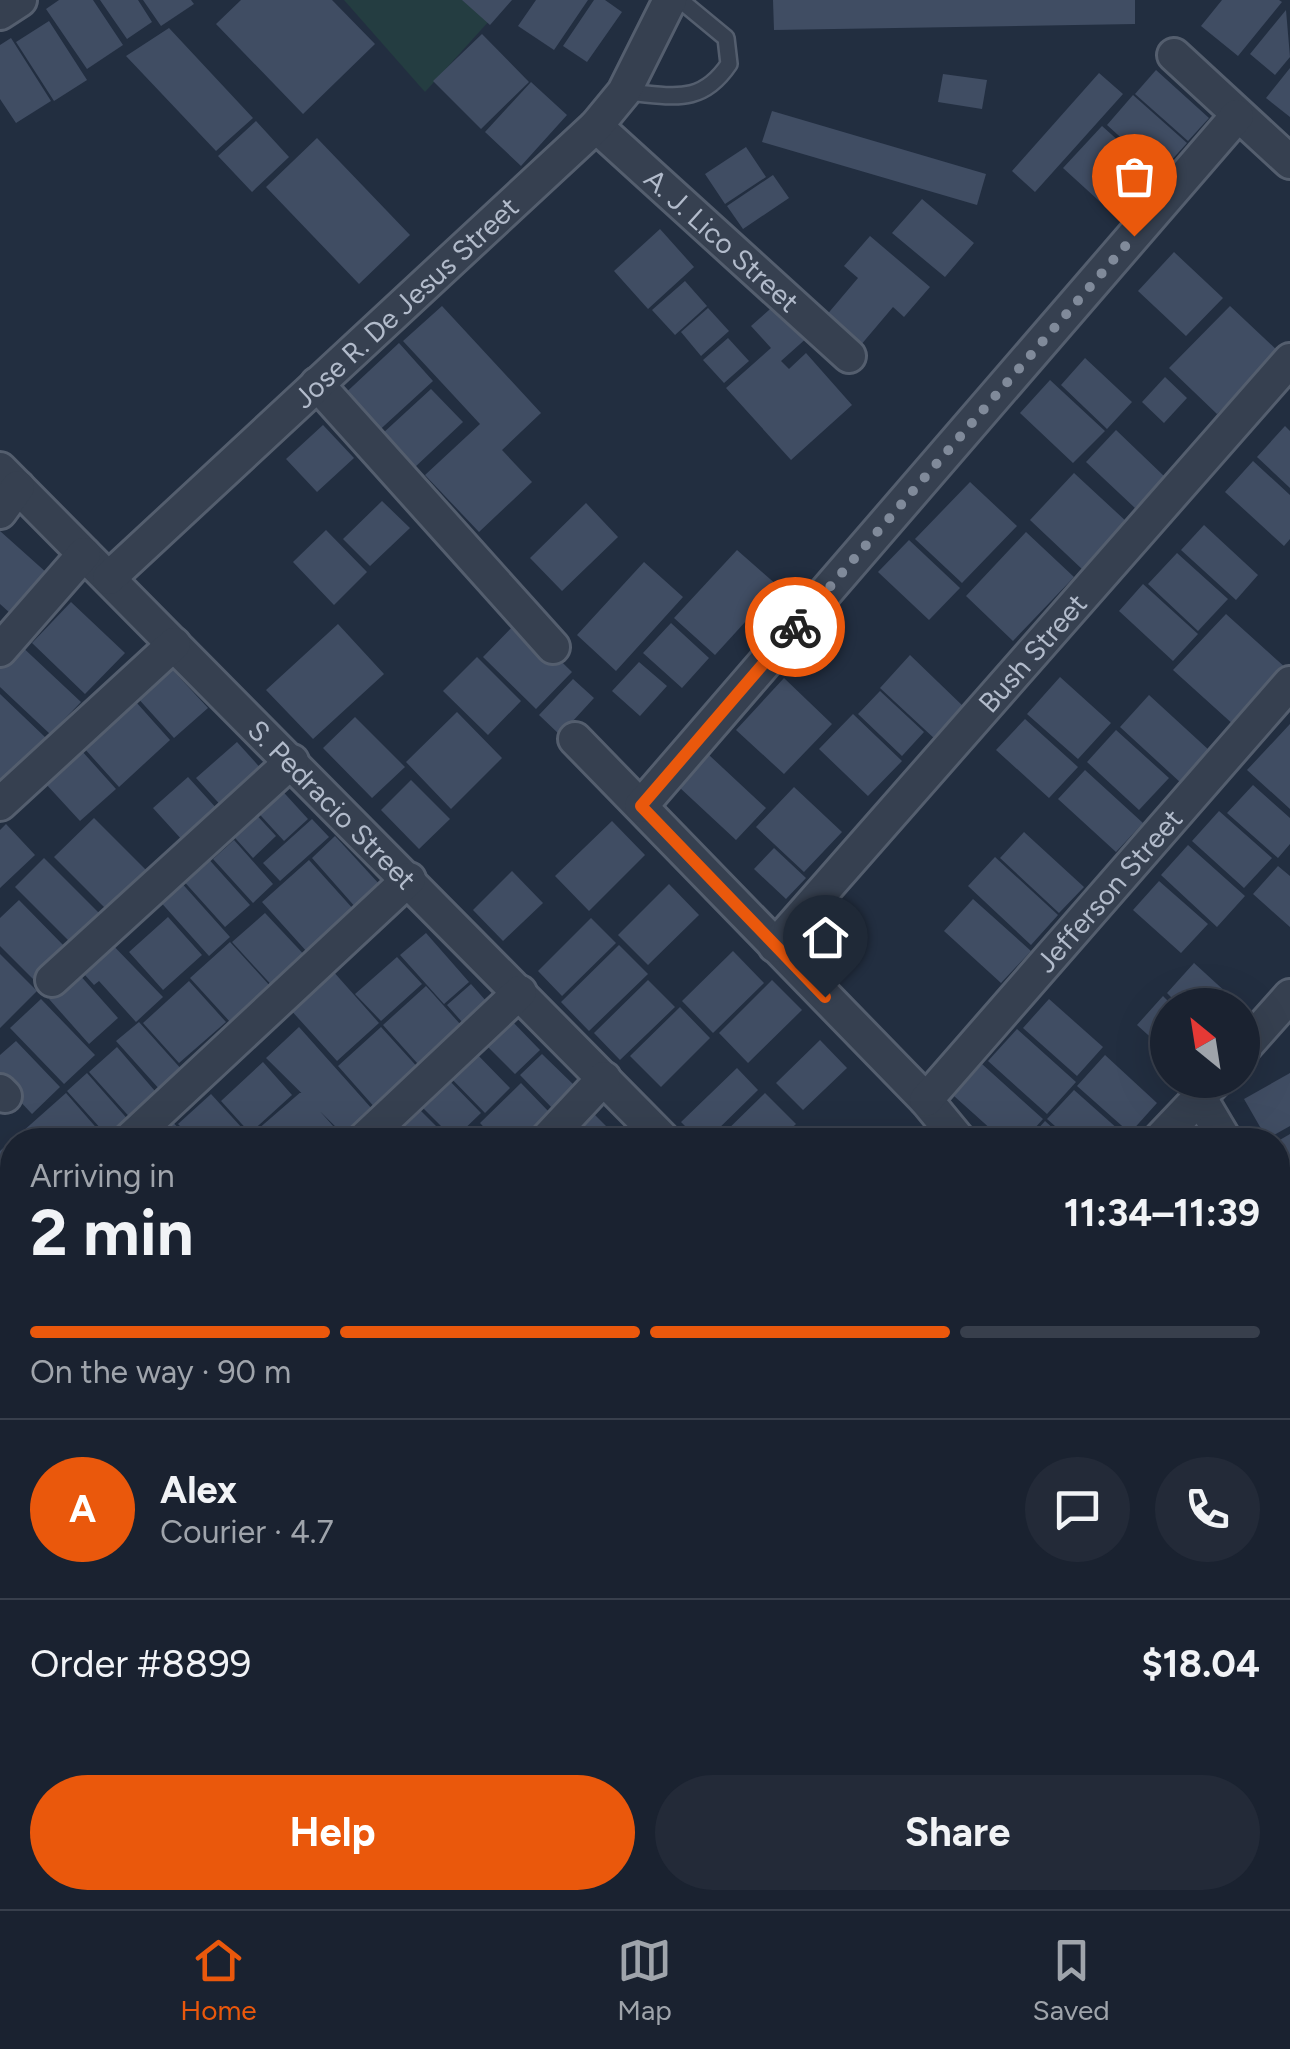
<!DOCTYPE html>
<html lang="en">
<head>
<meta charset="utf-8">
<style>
  body { margin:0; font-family:Figtree,sans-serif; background:#232a38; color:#f1f3f6; height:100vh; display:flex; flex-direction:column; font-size:38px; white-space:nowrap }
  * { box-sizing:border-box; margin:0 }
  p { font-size:32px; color:#9fa4ab }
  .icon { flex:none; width:55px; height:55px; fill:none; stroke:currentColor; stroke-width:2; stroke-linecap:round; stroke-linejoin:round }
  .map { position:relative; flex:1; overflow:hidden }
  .details { position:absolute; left:0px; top:1128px; width:1290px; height:782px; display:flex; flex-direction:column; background:#1a2230; border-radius:40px 40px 0 0; box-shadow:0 10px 40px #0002,0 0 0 2px #383f4c }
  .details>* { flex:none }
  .needle { width:65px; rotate:330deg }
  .tools { position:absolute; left:1150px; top:988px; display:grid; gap:20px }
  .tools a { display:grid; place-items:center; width:110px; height:110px; border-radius:50%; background:#1a2230; box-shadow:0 10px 40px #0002,0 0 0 2px #383f4c; font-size:50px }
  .pin { position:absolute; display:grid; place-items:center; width:85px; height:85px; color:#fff; margin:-102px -42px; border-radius:50% 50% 50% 0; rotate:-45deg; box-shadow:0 0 10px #0007 }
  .pin .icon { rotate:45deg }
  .courier { position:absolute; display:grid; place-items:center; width:100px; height:100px; margin:-50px; border:8px solid #ea580c; border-radius:50%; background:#fff; color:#222; box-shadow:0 2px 12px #0007 }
  .headline em { font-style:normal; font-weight:700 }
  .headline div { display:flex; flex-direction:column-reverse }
  .headline { display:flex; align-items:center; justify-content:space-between; height:170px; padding:0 30px }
  h1 { font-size:65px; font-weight:700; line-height:75px }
  .bar { display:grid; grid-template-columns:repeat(4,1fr); gap:15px 10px; align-content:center; height:120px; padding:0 30px }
  .bar i { height:12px; border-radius:8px; background:#383f4c }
  .bar .selected { background:#ea580c }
  .bar p { grid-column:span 4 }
  .line { display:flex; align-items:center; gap:25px; padding:0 30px; border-top:2px solid #383f4c }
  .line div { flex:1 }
  .round { display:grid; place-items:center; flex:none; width:105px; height:105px; border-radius:52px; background:#232a38 }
  .primary-button { display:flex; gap:20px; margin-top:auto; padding:20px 30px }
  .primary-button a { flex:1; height:115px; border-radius:60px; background:#ea580c; color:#fff; font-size:40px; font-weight:700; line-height:115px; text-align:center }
  .primary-button a+a { background:#232a38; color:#f1f3f6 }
  .tab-bar { display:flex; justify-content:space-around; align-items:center; height:140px; border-top:2px solid #383f4c; background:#1a2230; font-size:28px; color:#9fa4ab }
  .tab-bar a { display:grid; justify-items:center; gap:5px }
  .tab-bar .selected { color:#ea580c }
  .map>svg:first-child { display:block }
  .green { fill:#243d41 }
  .building { fill:#404d63 }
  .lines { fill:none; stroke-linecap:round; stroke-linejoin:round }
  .lane-casing { stroke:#545e6e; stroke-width:20 }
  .street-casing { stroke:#545e6e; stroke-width:38 }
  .lane { stroke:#364050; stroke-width:15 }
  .street { stroke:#364050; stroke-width:32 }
  .done { stroke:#808a9a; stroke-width:10; stroke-dasharray:0 18 }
  .route { stroke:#ea580c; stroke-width:12 }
  .labels { text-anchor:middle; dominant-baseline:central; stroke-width:8; stroke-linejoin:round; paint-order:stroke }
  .street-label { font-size:28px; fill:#b2bbcb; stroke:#1b2535 }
</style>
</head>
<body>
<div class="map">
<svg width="1290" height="1909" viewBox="0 0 1290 1909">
  <rect width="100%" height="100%" fill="#222e40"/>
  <path class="green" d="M344,0H508L425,92Z"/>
  <path class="building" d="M59,0H93L123,45L87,69L46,9Z
    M100,0H138L152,22L127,39Z
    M143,0H191L194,4L161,26Z
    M241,0H332L375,44L303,114L216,24Z
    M462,0H512L490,25Z
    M536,0H588L554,50L518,26Z
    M594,0H605L622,12L587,62L563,46Z
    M773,0H1135V24L774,30Z
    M1222,0H1279L1282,2L1238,56L1201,26Z
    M1286,10L1290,57L1275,75L1250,54Z
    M49,21L87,80L54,101L16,42Z
    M169,28L253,118L216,151L126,56Z
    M482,34L529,82L481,129L433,81Z
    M11,38L51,101L16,123L0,99V45Z
    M1290,68V117L1266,98Z
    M1156,70L1209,118L1188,141L1135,94Z
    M1099,73L1123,94L1035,192L1012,171Z
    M943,74L987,80L982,109L938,102Z
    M531,82L567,115L521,166L485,132Z
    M1133,95L1187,143L1160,173L1107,125Z
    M772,111L986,174L977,205L762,142Z
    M256,121L289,157L252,192L218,156Z
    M1102,126L1159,177L1120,220L1063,168Z
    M317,138L410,235L359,284L266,187Z
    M746,147L766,177L725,204L705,174Z
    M773,175L789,198L743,229L727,206Z
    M922,199L974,243L945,277L892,233Z
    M660,229L694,267L648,309L614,271Z
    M870,236L930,287L904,317L893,307L860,346L825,317L858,278L844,266Z
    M1174,252L1223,298L1186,336L1138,291Z
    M685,281L707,306L675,335L652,310Z
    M778,302L809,336L781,361L789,369L806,353L852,405L791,460L726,388L771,348L751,326Z
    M442,306L541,413L502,450L532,482L479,532L425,475L480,424L403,341Z
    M1230,306L1280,353L1217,414L1169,368Z
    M708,308L729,331L701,356L681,332Z
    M728,338L749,361L724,383L703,360Z
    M399,343L433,381L373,436L338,400Z
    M1085,358L1132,402L1107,429L1061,385Z
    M1165,377L1187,398L1164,423L1142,402Z
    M1050,380L1105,431L1073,463L1020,413Z
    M431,389L463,422L414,468L382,434Z
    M323,425L354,458L317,492L286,459Z
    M1285,426L1290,431V488L1257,457Z
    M1116,430L1165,477L1135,508L1086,462Z
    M1253,461L1290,495V539L1284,546L1225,492Z
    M1074,473L1128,523L1083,570L1030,520Z
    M970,482L1017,526L962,583L915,539Z
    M382,501L410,528L370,566L343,539Z
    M586,503L618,537L562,591L530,558Z
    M1204,525L1258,575L1236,600L1181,550Z
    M326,530L367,572L334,605L293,562Z
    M0,531L57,582L20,622L0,604Z
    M1026,532L1074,577L1013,641L966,596Z
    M909,540L960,588L929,620L878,572Z
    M737,550L778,586L715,655L674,618Z
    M1177,553L1228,599L1198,631L1148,584Z
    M644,562L683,597L616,671L577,635Z
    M1143,584L1198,634L1173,661L1119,611Z
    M71,602L125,653L85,694L32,643Z
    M1226,614L1287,669L1235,726L1173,670Z
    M519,620L572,672L536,709L483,657Z
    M671,623L709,658L682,688L643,653Z
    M338,624L384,674L313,739L266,690Z
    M17,642L81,702L50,734L0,687V660Z
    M910,655L966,709L936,740L880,688Z
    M477,657L521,701L488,735L443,691Z
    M639,662L667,686L640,716L612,691Z
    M168,665L208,708L174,738L135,695Z
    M1060,677L1111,723L1078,759L1027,714Z
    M784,678L832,724L784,774L736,730Z
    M573,679L594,698L560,735L539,715Z
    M880,691L924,732L902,756L858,714Z
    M0,694L46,738L0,785Z
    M1149,695L1210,751L1181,783L1120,727Z
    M136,702L170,740L119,787L84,748Z
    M457,712L502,758L451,809L406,762Z
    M853,714L902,761L868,796L819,749Z
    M355,717L405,767L372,798L323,748Z
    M1025,719L1078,767L1049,798L996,750Z
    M1290,724V809L1247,770Z
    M1116,730L1169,778L1139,810L1087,762Z
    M237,742L265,773L225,810L196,778Z
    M81,750L116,789L80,821L45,783Z
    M709,755L766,808L736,840L679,787Z
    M1085,770L1143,823L1116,852L1058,799Z
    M188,777L218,810L183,841L153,808Z
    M411,780L450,819L419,849L381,810Z
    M276,784L308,819L284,841L252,806Z
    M1253,785L1290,818V844L1278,858L1227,813Z
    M794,787L842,832L804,872L756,827Z
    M251,809L276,836L253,858L228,830Z
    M1219,811L1272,858L1244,888L1192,841Z
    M94,818L149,873L109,912L54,857Z
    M312,819L329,837L280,881L263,863Z
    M612,821L645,855L589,911L555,876Z
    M6,824L35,855L0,888V830Z
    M1024,832L1084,887L1059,913L1000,858Z
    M335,836L381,886L357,909L312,858Z
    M234,840L273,884L253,903L213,859Z
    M1188,845L1245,896L1217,927L1161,875Z
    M774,848L806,878L786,899L754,869Z
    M205,855L250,905L225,927L180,877Z
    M995,857L1058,915L1031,945L968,886Z
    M44,858L100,914L71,943L15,887Z
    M309,860L355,911L308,953L262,902Z
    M1278,866L1290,876V927L1253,894Z
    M512,871L543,903L503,941L473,910Z
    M178,879L230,937L209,956L157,898Z
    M1159,881L1208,924L1181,953L1133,910Z
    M669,884L699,915L648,965L618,935Z
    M973,899L1031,951L1001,983L944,931Z
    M19,900L65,947L33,979L0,946V918Z
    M265,913L310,961L277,991L232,942Z
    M168,917L202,955L163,990L129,952Z
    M591,918L616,943L562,996L538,971Z
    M426,933L469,982L444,1004L400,955Z
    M105,937L163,997L136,1022L99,981L94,985L75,964Z
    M230,942L271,987L231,1023L190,978Z
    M619,945L648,974L589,1031L561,1002Z
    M733,951L764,983L713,1033L682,1001Z
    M0,954L37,991L0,1028Z
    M397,957L422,984L381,1021L355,994Z
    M1194,963L1240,1005H1179L1167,993Z
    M332,970L379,1023L337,1061L289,1008Z
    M78,973L118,1018L89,1044L49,999Z
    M648,980L675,1007L620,1060L594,1033Z
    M772,980L802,1010L748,1063L719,1033Z
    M189,981L226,1022L179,1063L143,1023Z
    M471,984L494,1010L470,1031L447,1005Z
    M426,986L469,1034L426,1073L383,1025Z
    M1163,996L1172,1005H1168V1053L1137,1025Z
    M41,999L95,1055L64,1084L10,1028Z
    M1049,999L1103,1047L1077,1076L1023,1028Z
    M680,1007L710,1038L661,1087L630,1056Z
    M506,1015L540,1050L515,1074L481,1040Z
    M139,1022L183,1071L161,1091L116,1041Z
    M299,1027L373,1110L344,1135L266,1058Z
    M381,1027L421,1071L377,1110L338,1066Z
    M1017,1029L1076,1082L1047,1114L988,1061Z
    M820,1040L847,1068L803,1110L776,1083Z
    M16,1041L60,1087L32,1114L0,1080V1055Z
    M117,1047L161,1098L134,1122L89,1072Z
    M471,1048L510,1088L485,1113L446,1073Z
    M542,1054L577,1088L554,1110L520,1075Z
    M1105,1055L1157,1103L1130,1133L1077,1086Z
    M263,1062L292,1095L250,1133L221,1101Z
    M982,1064L1043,1119L1024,1140H1003L954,1096Z
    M737,1068L758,1090L707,1140H699L681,1122Z
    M87,1073L131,1123L111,1140L67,1091Z
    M1290,1073V1126L1267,1139L1244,1099Z
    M444,1075L481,1113L454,1139L417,1102Z
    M521,1083L550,1113L522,1140H496L480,1123Z
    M1074,1090L1128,1138L1126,1140H1071L1047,1119Z
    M302,1091L341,1135L335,1140H266L257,1130Z
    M66,1093L107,1140H13Z
    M765,1093L796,1124L779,1140H717Z
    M211,1094L253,1140H193L178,1124Z
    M415,1105L450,1140H388L384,1135Z
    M589,1109L620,1140H558Z
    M171,1120L189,1140H148Z
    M1045,1121L1066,1140H1028Z
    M1290,1134V1193L1278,1171V1141Z
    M12,1140V1208L0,1194V1151Z
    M0,1238L12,1247V1256L0,1274Z
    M12,1282V1320L0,1311V1300Z
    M1287,1308L1290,1370L1278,1377V1313Z
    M7,1375L12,1379V1449L6,1458L0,1453V1385Z
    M12,1481V1562L0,1551V1495Z
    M1290,1538V1578L1285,1581L1278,1568V1545Z
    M12,1615V1689L0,1678V1629Z
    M0,1689L12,1701V1715L0,1729Z
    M1278,1718L1290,1739V1758L1278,1765Z
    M4,1747L12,1755V1784L0,1797V1751Z
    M1290,1769V1875L1278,1854V1776Z
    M12,1789V1835L0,1849V1802Z
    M12,1839V1876L0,1864V1853Z
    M1278,1881L1290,1909H1237L1256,1898H1278Z
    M43,1898H129L118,1909H55Z
    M194,1898H235L248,1909H183Z
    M308,1898H324L337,1909H297Z
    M794,1898H842L852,1909H781Z
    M946,1898H1040L1047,1909H953Z
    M1055,1898H1105L1083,1909H1061Z
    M1200,1898H1247L1228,1909H1207Z"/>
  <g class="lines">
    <defs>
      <path id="lane" d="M624,92C671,95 700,107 729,64L726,38L680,0"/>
      <g id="street">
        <path d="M0,13L20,0"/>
        <path d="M1174,55L1290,162"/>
        <path id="s1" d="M596,126L849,356"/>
        <path d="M317,384L553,647"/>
        <path id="s2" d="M0,469L664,1140"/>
        <path d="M0,512L18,487"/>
        <path id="s3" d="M109,578L596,126L624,92L670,0"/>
        <path d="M0,650L84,554"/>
        <path d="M575,739L926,1100L959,1140"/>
        <path d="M0,804L174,644"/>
        <path d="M641,806L1237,116"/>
        <path id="s4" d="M775,946L1290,360"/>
        <path d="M52,980L292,761"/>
        <path d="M1242,1050L1290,996"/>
        <path d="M0,1091L5,1096"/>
        <path d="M1200,1098L1225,1140"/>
        <path id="s5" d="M926,1100L1290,683"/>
        <path d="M129,1140L409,879"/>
        <path d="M363,1140L520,992"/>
        <path d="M546,1140L604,1078"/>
        <path d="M1159,1140L1216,1080"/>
        <path d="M1278,1229L1290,1251"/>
        <path d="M0,1340L12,1354"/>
        <path d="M0,1560L12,1571"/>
        <path d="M1278,1644L1290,1665"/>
        <path d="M20,1898L33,1909"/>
        <path d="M1171,1898L1178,1909"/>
        <path d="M129,1909L141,1898"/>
      </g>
    </defs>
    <use href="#lane" class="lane-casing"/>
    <use href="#street" class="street-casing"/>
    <use href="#lane" class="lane"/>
    <use href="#street" class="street"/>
  </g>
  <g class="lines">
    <path class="done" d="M795,627L1134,236"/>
    <path class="route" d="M795,627L641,806L825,997"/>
  </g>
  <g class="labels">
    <g class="street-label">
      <text stroke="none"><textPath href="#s1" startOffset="170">A. J. Lico Street</textPath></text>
      <text stroke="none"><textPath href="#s3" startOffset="405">Jose R. De Jesus Street</textPath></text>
      <text stroke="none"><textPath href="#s4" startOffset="390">Bush Street</textPath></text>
      <text stroke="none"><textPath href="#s2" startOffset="472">S. Pedracio Street</textPath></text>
      <text stroke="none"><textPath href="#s5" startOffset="278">Jefferson Street</textPath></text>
    </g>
  </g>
</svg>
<div class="tools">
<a><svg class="needle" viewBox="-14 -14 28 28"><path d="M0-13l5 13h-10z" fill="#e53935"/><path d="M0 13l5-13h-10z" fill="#9fa4ab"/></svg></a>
</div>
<div class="pin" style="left:1134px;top:236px;background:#ea580c"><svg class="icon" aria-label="bag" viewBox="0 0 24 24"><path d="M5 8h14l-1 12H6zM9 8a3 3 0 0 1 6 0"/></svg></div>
<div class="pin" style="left:825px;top:997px;background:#1f2937"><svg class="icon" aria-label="home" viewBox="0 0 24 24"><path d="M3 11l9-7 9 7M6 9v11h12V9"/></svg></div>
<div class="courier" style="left:795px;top:627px"><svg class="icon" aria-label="bike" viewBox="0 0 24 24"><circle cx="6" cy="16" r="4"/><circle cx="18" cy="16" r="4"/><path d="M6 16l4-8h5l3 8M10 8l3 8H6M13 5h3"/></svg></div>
<section class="details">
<div class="headline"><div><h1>2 min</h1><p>Arriving in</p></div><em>11:34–11:39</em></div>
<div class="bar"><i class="selected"></i><i class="selected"></i><i class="selected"></i><i></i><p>On the way · 90 m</p></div>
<div class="line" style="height:180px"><b class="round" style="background:#ea580c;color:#fff">A</b><div><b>Alex</b><p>Courier · 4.7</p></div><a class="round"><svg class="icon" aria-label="chat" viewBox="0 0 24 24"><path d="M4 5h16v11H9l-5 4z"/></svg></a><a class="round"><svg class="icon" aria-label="phone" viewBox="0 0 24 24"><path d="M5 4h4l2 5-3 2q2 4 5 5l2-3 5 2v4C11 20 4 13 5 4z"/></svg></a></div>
<div class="line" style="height:130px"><div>Order #8899</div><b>$18.04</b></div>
<div class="primary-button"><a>Help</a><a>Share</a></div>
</section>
</div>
<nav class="tab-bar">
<a class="selected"><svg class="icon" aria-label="home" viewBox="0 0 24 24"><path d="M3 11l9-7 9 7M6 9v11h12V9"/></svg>Home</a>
<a><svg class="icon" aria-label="map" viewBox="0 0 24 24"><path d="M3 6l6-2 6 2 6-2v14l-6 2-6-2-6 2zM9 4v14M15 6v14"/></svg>Map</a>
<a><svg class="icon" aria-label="saved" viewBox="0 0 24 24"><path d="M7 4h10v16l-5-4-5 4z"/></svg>Saved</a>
</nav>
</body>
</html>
